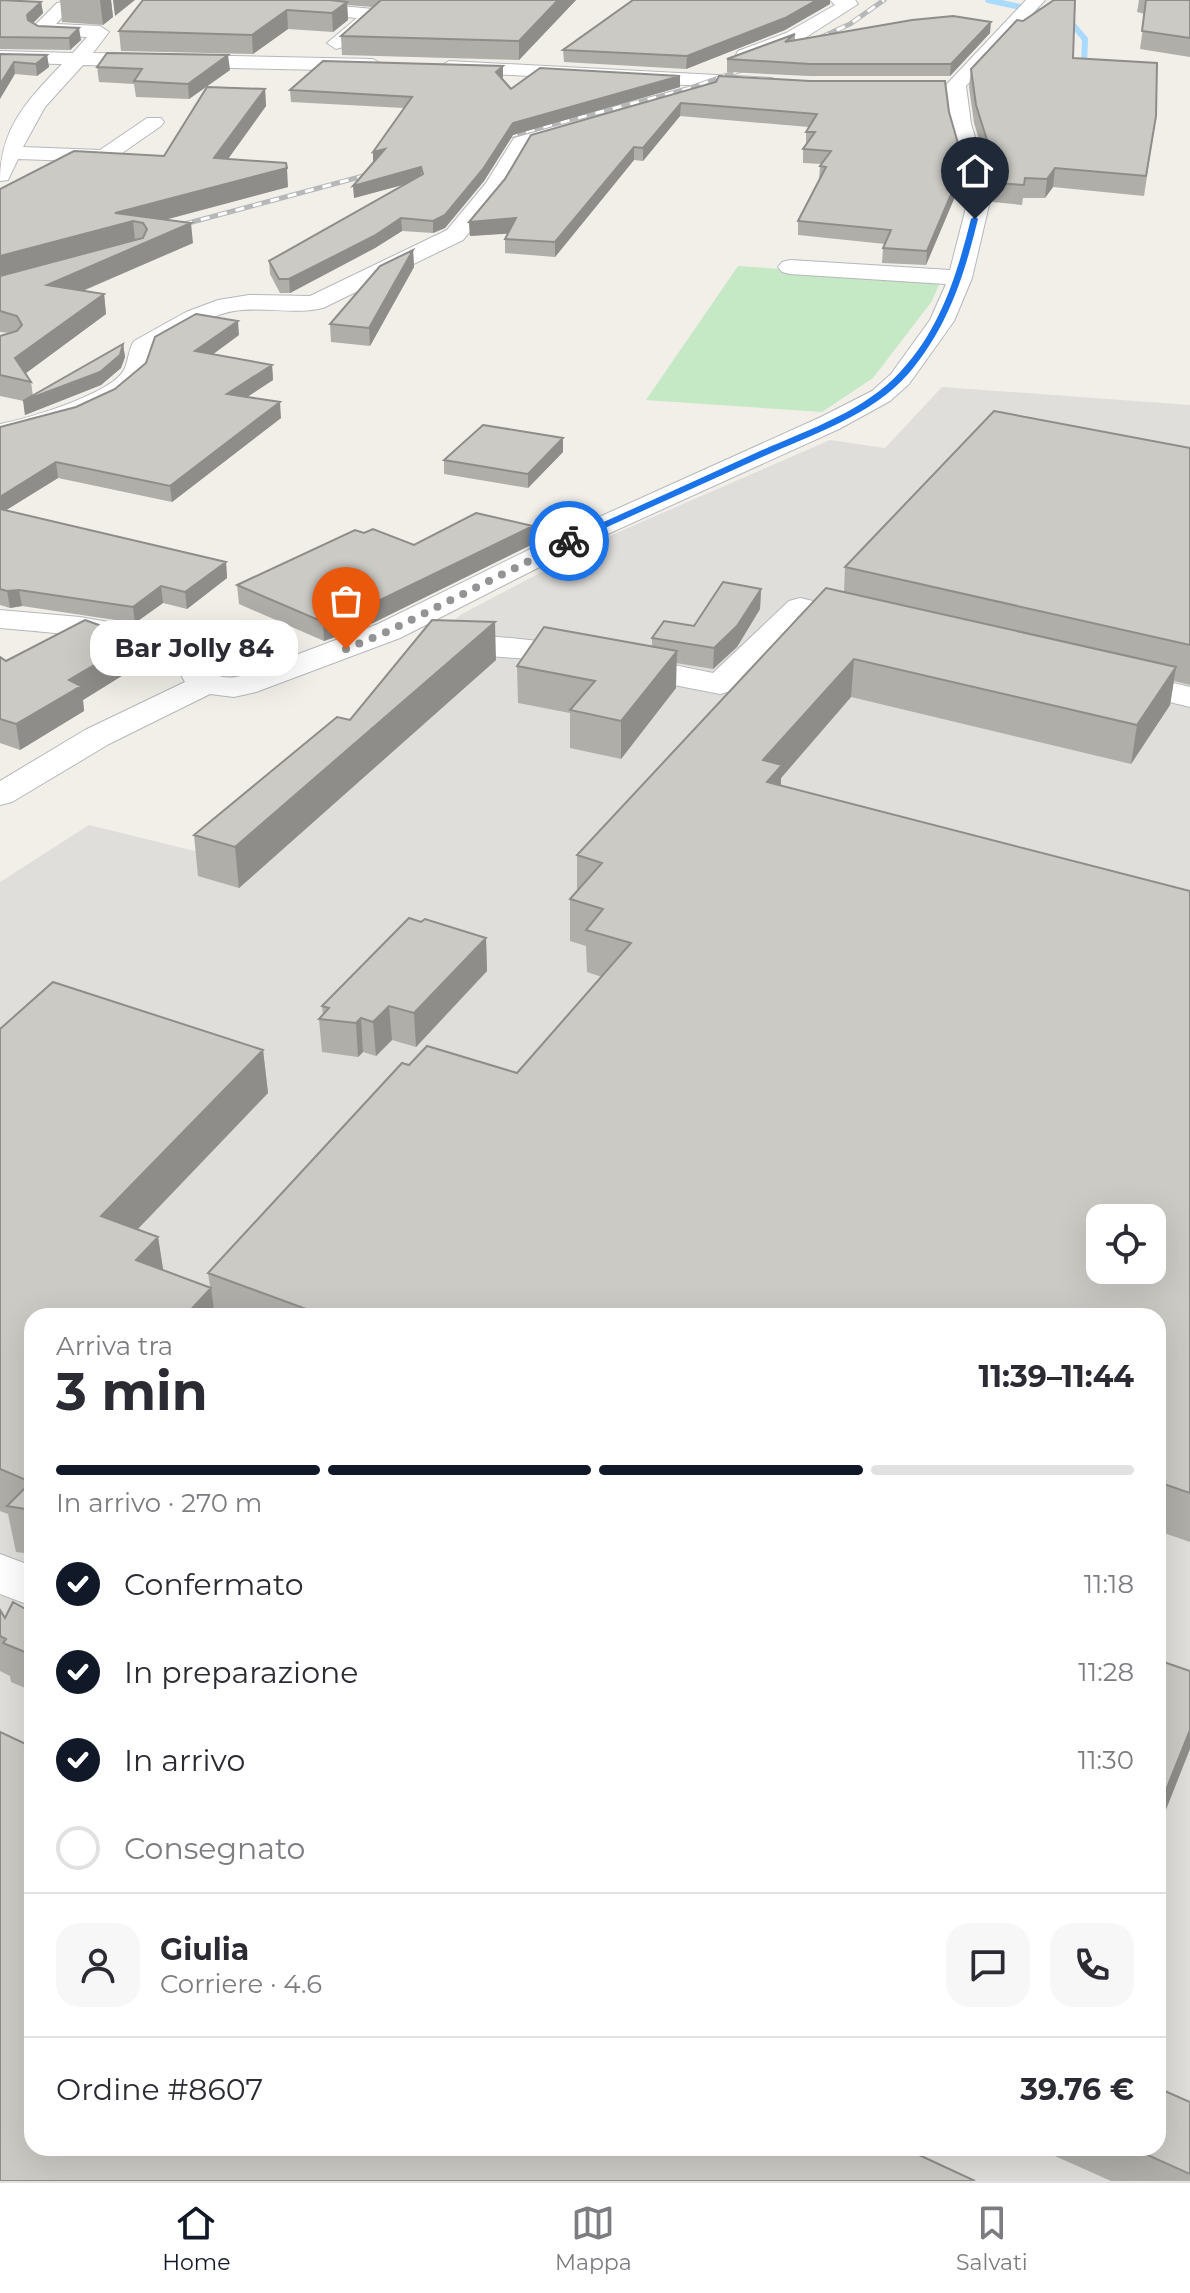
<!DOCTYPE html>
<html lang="it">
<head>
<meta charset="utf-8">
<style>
  body { margin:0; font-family:Montserrat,sans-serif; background:#f7f7f7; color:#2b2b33; height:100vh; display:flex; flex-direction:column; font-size:30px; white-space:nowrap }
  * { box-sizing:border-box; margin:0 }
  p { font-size:26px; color:#7c7c81 }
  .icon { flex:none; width:44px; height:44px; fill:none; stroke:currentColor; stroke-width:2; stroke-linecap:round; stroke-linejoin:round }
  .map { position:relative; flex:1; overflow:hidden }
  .side { position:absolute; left:24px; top:1308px; width:1142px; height:848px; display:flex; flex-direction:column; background:#fff; border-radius:24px; box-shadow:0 8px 32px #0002 }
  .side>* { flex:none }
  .controls { position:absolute; left:1086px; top:1204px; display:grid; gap:16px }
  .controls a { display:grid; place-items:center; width:80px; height:80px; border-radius:16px; background:#fff; box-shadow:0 8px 32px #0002; font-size:40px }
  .pin { position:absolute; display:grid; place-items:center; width:68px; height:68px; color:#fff; margin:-82px -34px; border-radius:50% 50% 50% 0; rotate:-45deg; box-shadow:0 0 8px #0007 }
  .pin .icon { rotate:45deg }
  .courier { position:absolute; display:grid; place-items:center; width:80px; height:80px; margin:-40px; border:6px solid #1a73e8; border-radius:50%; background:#fff; color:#222; box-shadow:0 2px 10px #0007 }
  .bubble { position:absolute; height:56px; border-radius:24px; background:#fff; box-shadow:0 8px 32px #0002; font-size:26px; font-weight:700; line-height:56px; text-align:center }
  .overview em { font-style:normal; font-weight:700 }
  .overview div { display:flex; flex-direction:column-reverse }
  .overview { display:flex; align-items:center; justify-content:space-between; height:136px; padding:0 32px }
  h1 { font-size:52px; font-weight:700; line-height:60px }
  .bar { display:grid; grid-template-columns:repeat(4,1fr); gap:12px 8px; align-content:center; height:96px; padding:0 32px }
  .bar i { height:10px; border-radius:6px; background:#e1e1e2 }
  .bar .on { background:#111827 }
  .bar p { grid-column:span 4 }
  .line { display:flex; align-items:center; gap:20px; padding:0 32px; border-top:2px solid #e1e1e2 }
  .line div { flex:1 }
  .round { display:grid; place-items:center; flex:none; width:84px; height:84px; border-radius:24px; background:#f7f7f7 }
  ol { padding:0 32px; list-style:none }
  li { display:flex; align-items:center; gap:24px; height:88px }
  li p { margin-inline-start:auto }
  li .icon { padding:8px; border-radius:50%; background:#111827; color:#fff; stroke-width:4 }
  li:last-child { color:#7c7c81 }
  li i { width:44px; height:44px; border:4px solid #e1e1e2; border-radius:50% }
  .tabs { display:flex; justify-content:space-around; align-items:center; height:112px; border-top:2px solid #e1e1e2; background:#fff; font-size:22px; color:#7c7c81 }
  .tabs a { display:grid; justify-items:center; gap:4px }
  .tabs .on { color:#111827 }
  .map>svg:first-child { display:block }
  .industrial { fill:#e0deda; fill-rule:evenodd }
  .green { fill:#c5e8c5 }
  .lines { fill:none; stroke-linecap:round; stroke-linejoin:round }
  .stream { stroke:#aadaff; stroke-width:6 }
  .minor-casing { stroke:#b5b8bc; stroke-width:2 }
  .minor { fill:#fff; fill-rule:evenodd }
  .rail-casing { stroke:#b6b7b8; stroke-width:5 }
  .rail { stroke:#fff; stroke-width:3; stroke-dasharray:9; stroke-linecap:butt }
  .wall { fill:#afaea9 }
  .shaded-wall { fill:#8f8d8a }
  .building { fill:#cccac5; stroke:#8f8d8a; stroke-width:2; fill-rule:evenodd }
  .route { fill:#1a73e8 }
  .done { stroke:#929495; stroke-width:8; stroke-dasharray:0 14.4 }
</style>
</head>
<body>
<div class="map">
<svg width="1190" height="2181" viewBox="0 0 1190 2181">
  <rect width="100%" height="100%" fill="#f1efe8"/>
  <path class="industrial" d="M942,387L1190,405V2181H0V882L89,825L219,857L460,615L614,534L830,440L885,448ZM1100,1218H1152V1270H1100ZM32,1316H1158V2148H32Z"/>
  <path class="green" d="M738,266L941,280L932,301L873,378L822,412L646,400Z"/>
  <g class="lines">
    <path class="stream" d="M988,0L1066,17L1085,39L1084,64"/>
    <defs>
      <path id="minor" d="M207,0H277L373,9L382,14L343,47L336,49L327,43L357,18L216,5Z
        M830,0H855L858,4L800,41L745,61L736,55L738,51L786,33L835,5Z
        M1026,0H1045L966,86L971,124L992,192L972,278L954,321L909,384L890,401L839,429L577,548L400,638L256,692L234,697L210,694L109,744L12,802L0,805V781L85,730L185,682L177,668L183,660C125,636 62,634 0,628V610L80,617L161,631L204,646L237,638L262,642L273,644L288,658L378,624L557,536L821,417L872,391L891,374L930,320L946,284L790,274L782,272L778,267L782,262L790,260L950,270L970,192L951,124L946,85ZM237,656L258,663V668C242,678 225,682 209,671L212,663Z
        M63,2L72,7L56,24L100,26L109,32L93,53L373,59L383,65L373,71L83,65L45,107L23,147L100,150L147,118H161L164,122L161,126L112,160L105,162L18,159L8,180L0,181C0,128 27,101 62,64L0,63V51L73,53L87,37L40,35L31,29L57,3Z
        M449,61L772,78L782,84L772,90L442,71L439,67Z
        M581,119L588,121L591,125L588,129L529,146L503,191L463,240L323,308C294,315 264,306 234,311C205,316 180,337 154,350C151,361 150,371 143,379C117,413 41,433 0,440V424C27,419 111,394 124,370C129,360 128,350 134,341L186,312L218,300L249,295L310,296L447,230L486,183L514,138Z
        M800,598L869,614L873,620L869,626L858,629L806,618L731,691L720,694L547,660L442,653L431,651L427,644L431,637L442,635C535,634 623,655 713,673L789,601Z
        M1119,670L1190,687V707L1108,687L1103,680L1108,673Z
        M0,1554L32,1566V1606L0,1594Z"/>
    </defs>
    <use href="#minor" class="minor-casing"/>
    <use href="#minor" class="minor"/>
    <defs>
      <path id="rail" d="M804,45L850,24L884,0
        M491,141L687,89L756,65
        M166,229L382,171"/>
    </defs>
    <use href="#rail" class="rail-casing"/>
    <use href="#rail" class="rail"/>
  </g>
  <path class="wall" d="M0,0L41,2L43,13L33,23L38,26L81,40L70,50L0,49Z
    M60,0H111L113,17L103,25L62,22Z
    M143,0H576L519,60L342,55L341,36L373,7L347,5L348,20L333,32L288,29L253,54L121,51L119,31Z
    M633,0H830V4L785,30L686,69L564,62L563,50Z
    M1139,0H1190V57L1140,49L1145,14L1137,12Z
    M990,33L950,76H809L727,72V59L795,34V41Z
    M0,54L47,55L49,67L37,76L15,74Z
    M1073,58L1156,116L1144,196L1053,187L1045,198H1023L1022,205L993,202L994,188L974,123L969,87L971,69Z
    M97,67L230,70L189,99L136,97L134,84L99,82Z
    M503,77L502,78L511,89L680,87L513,135L484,181L445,228L433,233L402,231L375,248L290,293H280L270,274L269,261L406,184L354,198L404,108L291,102L290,90Z
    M716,82L949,112L968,178L967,192L965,200L954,199L926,265L882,263L883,248L885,244L798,235V221L819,180L820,166L822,164L803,163V149L806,145V132L809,127L680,116L643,161L634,160L555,257L505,253V239L508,233L470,236L469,222Z
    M265,89L266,106L228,159L288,187L165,220L193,243L83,291L104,294L106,314L26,373L31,382L33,396L123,344L125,357L121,368L101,385L25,415L24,401L0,396V336L9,333L0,332V189L164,156Z
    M413,250L414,267L370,346L331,342L330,324Z
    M239,335L213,354L272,365L273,380L247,397L281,418L172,502L58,478L6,510L226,562L227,578L187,609L163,603L135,623L22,606L10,608L0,605V427L76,407Z
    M563,438V452L528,488L444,474V460Z
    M1190,448V685L1174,681L1170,705L1131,764L851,697L781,778V786L1190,891V1542L1158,1531V1316H32V1554L16,1552L8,1514L0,1511V1029L263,1050L268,1093L138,1229L158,1237L163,1270L210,1287L208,1273L517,1073L602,977L587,972L586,946L570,941V899L577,891V855L844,591L845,567Z
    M533,526V544L373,623L324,641L239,604L237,585L364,533L414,545Z
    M761,589L760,609L737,647L713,669L676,663V688L621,759L570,748V713L518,703L517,666L652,647V638L694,626Z
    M138,639L141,664L83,700L84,711L20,750L0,743V657L6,661Z
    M496,660L239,888L198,876L194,835L350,720Z
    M421,922L486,938L487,971L416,1047L392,1040L376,1056L363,1052L358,1057L322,1052L319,1019L323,1015L322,1006Z
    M0,1610L5,1618L32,1611V1691L11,1682L10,1676L0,1671Z
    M1190,2102V2181H1111L1037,2148H1158Z"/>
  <path class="shaded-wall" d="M100,0H111L113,17L103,25Z
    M113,0H135L115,16Z
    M558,0H576L519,60V41Z
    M817,0H830V4L785,30L686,69L687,56Z
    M41,2L43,13L29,27L27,15Z
    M347,2L348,20L333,32L332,13Z
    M287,10L288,29L253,54L252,35Z
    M991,22L990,33L950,76L951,64Z
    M79,28L81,40L70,50L69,38Z
    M47,55L49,67L37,76L36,64Z
    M228,55L230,70L189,99L188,84Z
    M14,62L15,74L0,99V84Z
    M503,66V77L496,84V72Z
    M680,76V87L513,135L484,181L445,228L433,233V221L513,123Z
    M265,89L266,106L215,177L214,158Z
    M681,103L680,116L643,161V148Z
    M634,147V160L555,257V242Z
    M385,149L373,165V152Z
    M421,167V180L354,198L353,186Z
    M287,168L288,187L145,225L143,223L133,221L135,240L0,277V256L115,213Z
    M1055,168L1053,187L1045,198L1047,179Z
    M955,185L954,199L926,265L927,251Z
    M401,218L402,231L375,248L290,293L289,279Z
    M516,218V233L470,236L469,222Z
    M191,223L193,243L49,305L47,285Z
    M413,250L414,267L370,346L369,328Z
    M104,294L106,314L18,379L15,358Z
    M238,321L239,335L197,366L195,351Z
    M123,344L125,357L121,368L101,385L25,415L23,401Z
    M272,365L273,380L229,409L227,394Z
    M280,402L281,418L172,502L170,486Z
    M563,438V452L528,488V474Z
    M56,462L58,478L0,514V497Z
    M533,526V544L373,623L324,641L323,622Z
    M226,562L227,578L187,609L185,592Z
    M161,586L163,603L135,623L133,607Z
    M761,589L760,609L737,647L713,669L714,648Z
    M19,590L22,606L10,608L7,591Z
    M495,622L496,660L239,888L235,847Z
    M138,639L141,664L83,700L84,711L20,750L16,724L69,680Z
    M677,651L676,688L621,759V721Z
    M854,659L851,697L781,778L780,805L765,822L763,760Z
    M1176,667L1170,705L1131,764L1137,725Z
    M486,938L487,971L416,1047L414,1013Z
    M389,1006L392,1040L376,1056L373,1022Z
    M361,1018L363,1052L358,1057L356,1023Z
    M263,1050L268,1093L108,1260L101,1216Z
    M158,1237L165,1281L136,1260Z
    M211,1288L215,1316H185Z
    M1190,1730V1749L1158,1830V1810Z"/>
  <path class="building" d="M0,0L41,2L27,15L28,20L38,26L79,28L69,38L0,37Z
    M143,0H330L347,2L332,13L287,10L252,35L119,31Z
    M381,0H558L519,41L341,36Z
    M633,0H817L785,18L687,56L563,50Z
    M1054,0H1075L1073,58L1157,63L1156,116L1146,176L1055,168L1047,179L1025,178L1024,185L995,183L997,172L976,105L971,69L1017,20L1023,21Z
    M1146,0H1190V38L1142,31Z
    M953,16L991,22L951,64H810L727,59L795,34L785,42L912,20Z
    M107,53L228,55L188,84L134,81L142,69L97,67Z
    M0,54L47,55L36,64L14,62L0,84Z
    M323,61L503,66L496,72L511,89L540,68L680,76L513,123L483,169L445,215L433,221L401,218L374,236L289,279H279L269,261L423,174L421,167L353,186L385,149L373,152L412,97L290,90Z
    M719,76L810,81H945L949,112L968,178L966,186L955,185L927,251L883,248L891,230L798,221L826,167L820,166L831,151L803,149L815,132H806L817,114L681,103L643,148L634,147L555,242L505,239L516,218L469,222L505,179L531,135L716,82Z
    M207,87L265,89L214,158L286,163L287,168L115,213L191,223L47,285L104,294L15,358L31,382L0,375V336L17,331L22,325L17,316L0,311V276L143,238L147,229L143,223L133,221L0,256V189L74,151L164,156Z
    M413,250L369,328L330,324L380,266Z
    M196,314L238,321L195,351L272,365L227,394L280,402L170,486L56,462L0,497V427L76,407L115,389L146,363L155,337Z
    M123,344L120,355L100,372L23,401Z
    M994,411L1190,448V645L845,567Z
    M483,425L563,438L528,474L444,460Z
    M0,509L226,562L185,592L161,586L133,607L19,590L7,591L0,589Z
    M476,513L533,526L372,604L323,622L237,585L355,530L364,533L373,529L414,545Z
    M723,582L761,589L737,626L714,648L652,638L664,621L694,626Z
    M826,588L1176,667L1137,725L854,659L763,760L782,765L767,782L1190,891V1493L1158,1482V1316H325L208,1273L402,1063L409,1065L427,1046L517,1073L631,943L586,930L603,909L570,899L602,863L577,855ZM1100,1218H1152V1270H1100Z
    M85,620L138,639L69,680L81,686L16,724L0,719V657L6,661Z
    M432,620L495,622L235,847L194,835L337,717L350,720Z
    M544,627L677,651L621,721L570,710L595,681L517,666Z
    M409,918L421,922L425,919L486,938L414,1013L389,1006L373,1022L361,1018L356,1023L319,1019L329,1008L322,1006Z
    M53,982L263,1050L101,1216L158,1237L136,1260L211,1288L185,1316H32V1510L7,1506L31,1482L0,1469V1029Z
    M13,1602L29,1611H32V1655L3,1643L6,1639L0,1636V1610L5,1618Z
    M1158,1660L1190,1671V1730L1158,1810Z
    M0,1732L32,1747V2148H904L975,2181H0Z
    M1158,2088L1190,2102V2174L1132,2148H1158Z"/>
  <path class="route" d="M975,216L978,219C964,276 948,327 909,373C873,415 811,435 762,457C699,486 635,514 572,543H566V539C630,510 695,481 760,451C808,430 865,411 901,371C941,328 957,274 971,219Z"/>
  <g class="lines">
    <path class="done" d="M346,649L389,631L569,541"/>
  </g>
</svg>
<div class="controls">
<a><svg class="icon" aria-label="locate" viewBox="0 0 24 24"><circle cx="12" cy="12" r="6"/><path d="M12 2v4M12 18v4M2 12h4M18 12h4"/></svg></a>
</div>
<div class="pin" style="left:346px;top:649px;background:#ea580c"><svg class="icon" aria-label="bag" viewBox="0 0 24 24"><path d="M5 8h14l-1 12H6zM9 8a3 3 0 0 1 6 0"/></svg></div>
<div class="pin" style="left:975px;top:219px;background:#1f2937"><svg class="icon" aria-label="home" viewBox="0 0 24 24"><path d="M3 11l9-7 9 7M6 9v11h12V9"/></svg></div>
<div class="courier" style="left:569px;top:541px"><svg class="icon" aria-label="bike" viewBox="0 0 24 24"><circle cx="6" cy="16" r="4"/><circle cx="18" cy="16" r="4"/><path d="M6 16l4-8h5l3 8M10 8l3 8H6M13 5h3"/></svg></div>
<div class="bubble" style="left:90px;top:620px;width:208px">Bar Jolly 84</div>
<section class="side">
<div class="overview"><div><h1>3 min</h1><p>Arriva tra</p></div><em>11:39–11:44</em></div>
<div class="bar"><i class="on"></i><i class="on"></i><i class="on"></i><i></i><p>In arrivo · 270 m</p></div>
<ol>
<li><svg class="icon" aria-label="check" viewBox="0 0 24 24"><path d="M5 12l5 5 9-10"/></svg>Confermato<p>11:18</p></li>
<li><svg class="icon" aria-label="check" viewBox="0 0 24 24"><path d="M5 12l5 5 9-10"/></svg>In preparazione<p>11:28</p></li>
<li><svg class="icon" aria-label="check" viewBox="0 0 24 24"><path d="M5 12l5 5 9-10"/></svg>In arrivo<p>11:30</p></li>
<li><i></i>Consegnato</li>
</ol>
<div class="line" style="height:144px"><a class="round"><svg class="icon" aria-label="person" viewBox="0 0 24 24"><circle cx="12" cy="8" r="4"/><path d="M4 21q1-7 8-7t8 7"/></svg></a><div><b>Giulia</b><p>Corriere · 4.6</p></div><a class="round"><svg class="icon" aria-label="chat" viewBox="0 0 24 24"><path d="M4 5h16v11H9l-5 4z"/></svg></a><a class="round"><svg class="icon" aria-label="phone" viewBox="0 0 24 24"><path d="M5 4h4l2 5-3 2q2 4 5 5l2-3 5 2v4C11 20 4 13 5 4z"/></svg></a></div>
<div class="line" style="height:104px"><div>Ordine #8607</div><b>39.76 €</b></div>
</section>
</div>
<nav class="tabs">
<a class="on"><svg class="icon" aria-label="home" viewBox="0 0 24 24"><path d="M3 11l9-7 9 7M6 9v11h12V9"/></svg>Home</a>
<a><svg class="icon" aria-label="map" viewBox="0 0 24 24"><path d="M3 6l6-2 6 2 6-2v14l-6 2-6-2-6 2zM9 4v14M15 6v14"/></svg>Mappa</a>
<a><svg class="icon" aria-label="saved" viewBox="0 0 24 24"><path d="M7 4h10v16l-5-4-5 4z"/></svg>Salvati</a>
</nav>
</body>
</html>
